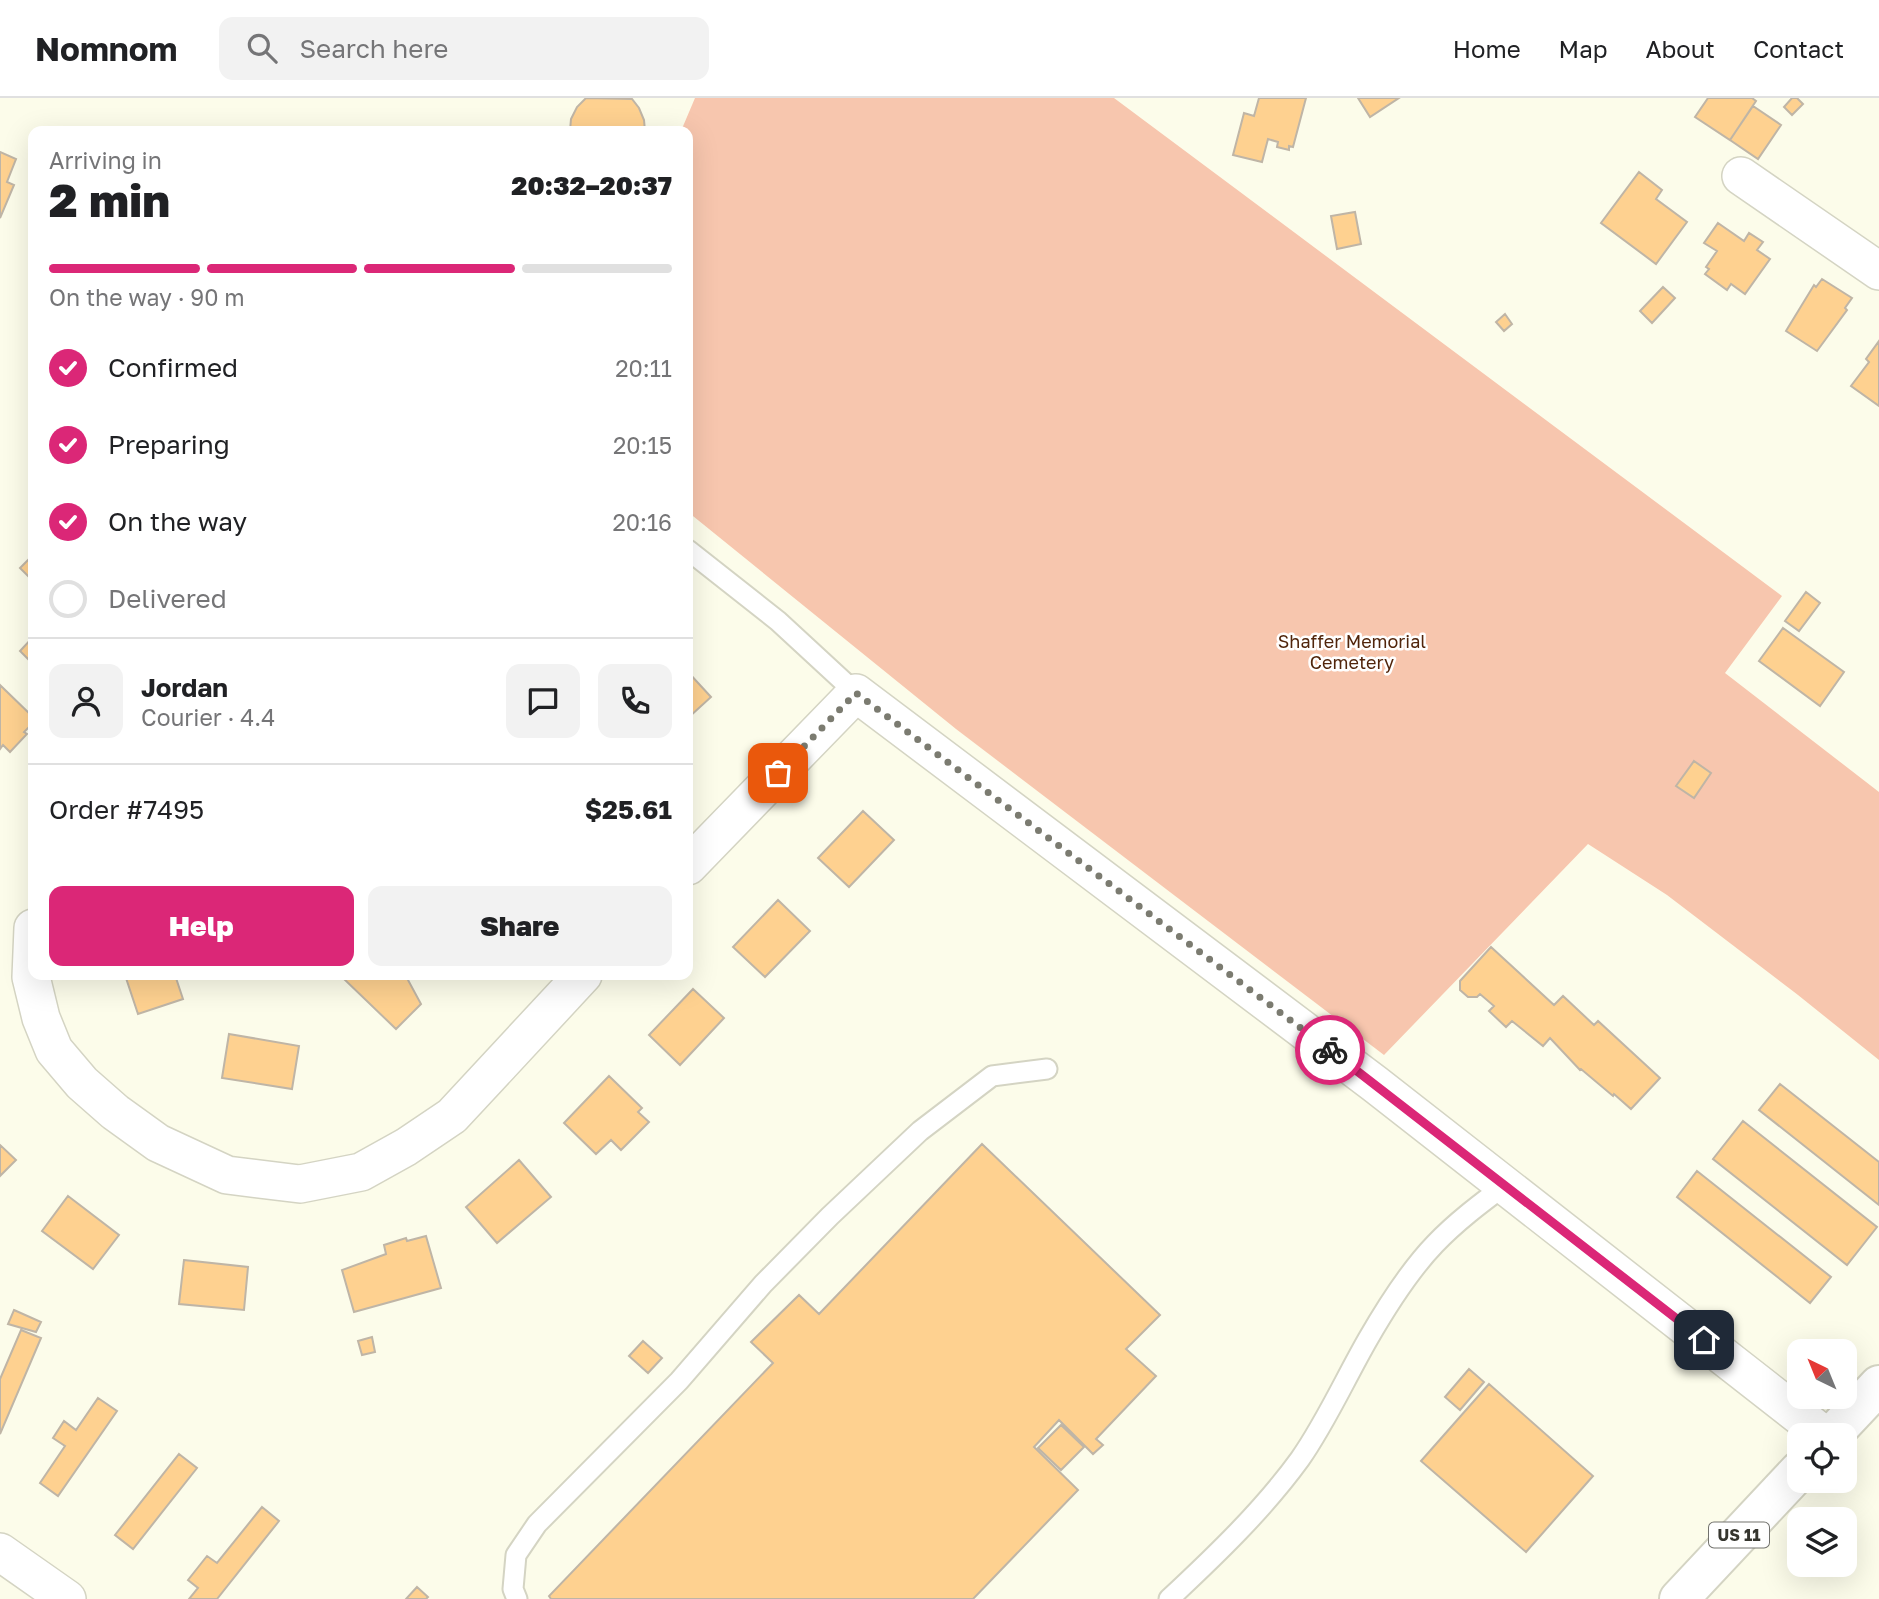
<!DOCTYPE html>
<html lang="en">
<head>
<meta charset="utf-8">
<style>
  body { margin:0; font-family:"Golos Text",sans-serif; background:#f2f2f2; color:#202124; height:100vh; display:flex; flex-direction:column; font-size:26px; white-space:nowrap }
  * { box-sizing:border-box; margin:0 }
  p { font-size:23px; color:#757577 }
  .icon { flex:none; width:38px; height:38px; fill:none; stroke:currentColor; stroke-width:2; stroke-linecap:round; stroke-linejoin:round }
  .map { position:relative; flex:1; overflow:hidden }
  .sheet { position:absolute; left:28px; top:28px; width:665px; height:854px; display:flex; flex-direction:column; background:#fff; border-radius:14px; box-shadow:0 7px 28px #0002 }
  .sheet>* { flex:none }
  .needle { width:46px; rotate:317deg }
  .controls { position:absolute; left:1787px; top:1241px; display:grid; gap:14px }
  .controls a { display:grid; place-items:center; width:70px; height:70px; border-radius:14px; background:#fff; box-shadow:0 7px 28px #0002; font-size:35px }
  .pin { position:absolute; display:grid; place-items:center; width:60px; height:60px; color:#fff; margin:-30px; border-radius:14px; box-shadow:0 4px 10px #0006 }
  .courier { position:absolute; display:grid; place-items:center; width:70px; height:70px; margin:-35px; border:5px solid #db2777; border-radius:50%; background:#fff; color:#222; box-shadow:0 2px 9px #0007 }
  .headline em { font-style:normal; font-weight:800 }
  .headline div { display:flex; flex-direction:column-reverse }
  .headline { display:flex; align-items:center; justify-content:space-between; height:119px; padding:0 21px }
  h1 { font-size:46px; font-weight:800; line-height:52px }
  .bar { display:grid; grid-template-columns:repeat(4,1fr); gap:10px 7px; align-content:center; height:84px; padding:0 21px }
  .bar i { height:9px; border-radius:5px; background:#e0e0e0 }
  .bar .selected { background:#db2777 }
  .bar p { grid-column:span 4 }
  .line { display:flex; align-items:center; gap:18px; padding:0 21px; border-top:2px solid #e0e0e0 }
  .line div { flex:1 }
  .round { display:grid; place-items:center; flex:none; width:74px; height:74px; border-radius:14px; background:#f2f2f2 }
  ol { padding:0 21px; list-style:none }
  li { display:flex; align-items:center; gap:21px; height:77px }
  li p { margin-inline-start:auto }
  li .icon { padding:7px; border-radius:50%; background:#db2777; color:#fff; stroke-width:4 }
  li:last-child { color:#757577 }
  li i { width:38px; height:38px; border:4px solid #e0e0e0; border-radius:50% }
  .button { display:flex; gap:14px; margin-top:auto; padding:14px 21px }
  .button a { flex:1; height:80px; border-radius:14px; background:#db2777; color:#fff; font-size:28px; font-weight:800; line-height:80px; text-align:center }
  .button a+a { background:#f2f2f2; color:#202124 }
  header { display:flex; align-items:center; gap:42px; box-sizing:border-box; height:98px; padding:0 35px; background:#fff; border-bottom:2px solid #e0e0e0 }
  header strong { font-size:33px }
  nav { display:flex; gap:38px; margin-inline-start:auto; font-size:24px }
  .search { width:490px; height:63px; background:#f2f2f2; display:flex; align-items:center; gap:18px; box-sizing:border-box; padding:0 24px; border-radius:14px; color:#757577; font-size:26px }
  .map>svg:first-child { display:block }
  .green { fill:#f7c6ae }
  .building { fill:#fed190; stroke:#bfb5a6; stroke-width:2 }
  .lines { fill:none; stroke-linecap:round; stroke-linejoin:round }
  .lane-casing { stroke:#d4d4c3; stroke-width:23 }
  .street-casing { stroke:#d4d4c3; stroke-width:40 }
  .primary-casing { stroke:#d4d4c3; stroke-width:42 }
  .lane { stroke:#fff; stroke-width:19 }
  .street { stroke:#fff; stroke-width:37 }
  .primary { stroke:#fff; stroke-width:38 }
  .done { stroke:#7b7b70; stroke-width:7; stroke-dasharray:0 12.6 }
  .route { stroke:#db2777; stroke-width:9 }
  .labels { text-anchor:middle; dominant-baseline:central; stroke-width:5; stroke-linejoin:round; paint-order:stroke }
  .shield { fill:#fff; stroke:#72726d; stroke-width:2 }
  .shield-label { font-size:16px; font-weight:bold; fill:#35352e }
  .park-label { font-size:18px; fill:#51250b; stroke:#fff }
</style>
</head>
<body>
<header>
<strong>Nomnom</strong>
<div class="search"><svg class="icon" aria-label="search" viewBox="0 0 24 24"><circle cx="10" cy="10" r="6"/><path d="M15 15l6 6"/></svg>Search here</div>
<nav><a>Home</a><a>Map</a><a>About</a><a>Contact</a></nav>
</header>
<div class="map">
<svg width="1879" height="1501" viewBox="0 0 1879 1501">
  <rect width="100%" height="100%" fill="#fcfcea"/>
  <path class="green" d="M695,0H1114L1782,498L1725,575L1879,694V962L1798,897L1667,797L1588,746L1384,957L956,631L688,414V33H681Z"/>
  <path class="building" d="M586,0L632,1L639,10L644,22L645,33H570L571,21L577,9Z
    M1259,0H1306L1293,49L1289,48V52L1277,49L1278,44L1268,41L1262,64L1233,57L1244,15L1254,18Z
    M1358,0H1399L1370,19Z
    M1708,0H1752L1756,3L1730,42L1695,19Z
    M1792,0H1797L1803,6L1792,17L1784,9Z
    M1753,8L1781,27L1758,61L1730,42Z
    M0,54L16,61L7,84L14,87L0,120Z
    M1639,74L1662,92L1656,101L1687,124L1656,166L1601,125Z
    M1355,114L1361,146L1337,151L1331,118Z
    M1718,125L1744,143L1749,135L1763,144L1757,152L1770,161L1745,196L1731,186L1727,192L1705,176L1709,171L1706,169L1717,153L1704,145Z
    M1822,181L1852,200L1845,210L1847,212L1817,253L1786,233L1814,187L1816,189Z
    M1663,189L1675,200L1652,225L1640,213Z
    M1505,216L1512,226L1504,233L1496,224Z
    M1879,243V308L1851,288L1869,264L1866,261Z
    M33,457V476L30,480L20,470Z
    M1806,494L1820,505L1799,533L1785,523Z
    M1783,530L1844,574L1820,608L1759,563Z
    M33,539V566L20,553Z
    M688,574L711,599L688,620Z
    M0,587L33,619V625L24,634L27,636L10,654L3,647L0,651Z
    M1694,663L1711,675L1694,700L1676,688Z
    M863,713L894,742L849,789L818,760Z
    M778,802L810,833L765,879L733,849Z
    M1491,849L1554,907L1563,898L1594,927L1598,923L1660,980L1631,1011L1614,996L1613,998L1581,971L1580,972L1550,940L1543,948L1512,923L1506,929L1489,913L1494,908L1480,896L1477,899H1468L1460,892V883Z
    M125,877H175L183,901L138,916Z
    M348,877H414L408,882L421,906L396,931L344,881Z
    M693,891L724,920L680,967L649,937Z
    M229,936L299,948L292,991L222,980Z
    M609,978L642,1010L638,1014L649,1024L621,1052L611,1042L596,1056L564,1025Z
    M1780,986L1879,1064V1107L1759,1012Z
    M1743,1023L1877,1129L1847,1167L1713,1061Z
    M982,1046L1160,1217L1126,1251L1156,1278L1096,1341L1103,1347L1093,1356L1059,1322L1034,1349L1078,1392L973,1501H551L549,1498L773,1265L751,1244L799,1197L819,1216Z
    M0,1047L16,1062L0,1078Z
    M519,1062L551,1099L497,1145L466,1109Z
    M1697,1073L1831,1179L1810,1205L1677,1099Z
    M68,1098L119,1137L93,1171L42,1133Z
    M426,1138L441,1190L354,1214L342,1172L386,1156L384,1147L406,1140L407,1143Z
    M184,1162L248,1169L244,1212L179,1206Z
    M14,1212L41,1224L36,1234L8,1226Z
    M21,1232L41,1240L0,1336V1281Z
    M372,1239L375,1254L362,1257L358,1243Z
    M643,1243L662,1260L648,1275L629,1258Z
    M1469,1271L1484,1284L1460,1312L1445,1299Z
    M1489,1286L1593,1378L1526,1454L1421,1363Z
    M98,1300L117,1313L58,1398L40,1385L65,1348L53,1340L64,1323L76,1332Z
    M1061,1327L1084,1349L1061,1372L1038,1350Z
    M179,1356L197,1370L133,1451L115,1437Z
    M262,1409L279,1423L217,1501H189L198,1490L188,1482L207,1458L217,1465Z
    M417,1489L428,1499L426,1501H406Z"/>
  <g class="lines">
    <defs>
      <path id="lane" d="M688,452L778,523L856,595
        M517,1501L513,1491L516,1457L537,1426L679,1283L763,1186L830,1118L920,1033L992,978L1047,971
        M1169,1501C1215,1458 1263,1412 1300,1361C1326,1324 1345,1281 1368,1241C1387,1208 1409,1173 1435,1146C1456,1124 1480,1106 1504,1088"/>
      <path id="street" d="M1741,78L1879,173
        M688,768L856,595L1375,986L1824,1337
        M33,830L31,879L41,920L54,952L82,985L115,1014L158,1045L227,1077L300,1086L361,1074L406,1049L452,1018L583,877
        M0,1454L67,1501"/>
      <path id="primary" d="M1832,1337L1879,1287
        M1679,1501L1799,1373"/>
    </defs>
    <use href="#lane" class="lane-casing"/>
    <use href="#street" class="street-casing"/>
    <use href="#primary" class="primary-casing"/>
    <use href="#lane" class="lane"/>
    <use href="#street" class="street"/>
    <use href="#primary" class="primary"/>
  </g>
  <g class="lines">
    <path class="done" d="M778,675L856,595L1330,952"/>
    <path class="route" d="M1330,952L1704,1242"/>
  </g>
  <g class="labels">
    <rect class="shield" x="1709" y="1424.5" width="60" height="25" rx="5"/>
    <g class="shield-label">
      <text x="1739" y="1437">US 11</text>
    </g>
    <g class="park-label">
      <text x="1352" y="543">Shaffer Memorial<tspan x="1352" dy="21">Cemetery</tspan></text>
    </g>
  </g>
</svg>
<div class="controls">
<a><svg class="needle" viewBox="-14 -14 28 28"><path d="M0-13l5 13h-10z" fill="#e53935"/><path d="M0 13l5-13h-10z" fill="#757577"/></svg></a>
<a><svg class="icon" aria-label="locate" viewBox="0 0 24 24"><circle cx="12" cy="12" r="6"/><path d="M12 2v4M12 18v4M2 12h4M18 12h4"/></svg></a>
<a><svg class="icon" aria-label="layers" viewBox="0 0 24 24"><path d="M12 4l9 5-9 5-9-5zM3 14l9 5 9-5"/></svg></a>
</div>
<div class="pin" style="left:778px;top:675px;background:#ea580c"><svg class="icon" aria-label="bag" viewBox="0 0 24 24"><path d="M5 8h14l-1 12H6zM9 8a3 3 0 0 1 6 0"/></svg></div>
<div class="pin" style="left:1704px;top:1242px;background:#1f2937"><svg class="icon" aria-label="home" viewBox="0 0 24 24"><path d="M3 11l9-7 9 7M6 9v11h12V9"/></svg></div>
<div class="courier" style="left:1330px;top:952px"><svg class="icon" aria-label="bike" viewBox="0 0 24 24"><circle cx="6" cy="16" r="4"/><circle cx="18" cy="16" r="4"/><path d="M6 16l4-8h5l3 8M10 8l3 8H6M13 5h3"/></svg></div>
<section class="sheet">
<div class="headline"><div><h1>2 min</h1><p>Arriving in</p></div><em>20:32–20:37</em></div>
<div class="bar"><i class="selected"></i><i class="selected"></i><i class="selected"></i><i></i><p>On the way · 90 m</p></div>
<ol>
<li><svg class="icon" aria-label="check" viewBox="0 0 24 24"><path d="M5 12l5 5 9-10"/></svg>Confirmed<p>20:11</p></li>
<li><svg class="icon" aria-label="check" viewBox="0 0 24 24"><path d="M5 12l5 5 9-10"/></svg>Preparing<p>20:15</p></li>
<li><svg class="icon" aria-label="check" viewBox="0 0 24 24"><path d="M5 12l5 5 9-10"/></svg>On the way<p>20:16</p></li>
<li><i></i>Delivered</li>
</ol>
<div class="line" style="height:126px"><a class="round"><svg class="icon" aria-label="person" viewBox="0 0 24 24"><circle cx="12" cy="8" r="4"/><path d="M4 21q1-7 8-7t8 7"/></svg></a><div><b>Jordan</b><p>Courier · 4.4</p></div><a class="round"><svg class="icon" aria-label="chat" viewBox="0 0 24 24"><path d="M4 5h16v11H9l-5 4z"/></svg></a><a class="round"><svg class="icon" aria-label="phone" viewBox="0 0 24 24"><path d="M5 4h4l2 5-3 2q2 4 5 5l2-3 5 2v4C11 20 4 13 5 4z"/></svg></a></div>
<div class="line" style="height:91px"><div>Order #7495</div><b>$25.61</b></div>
<div class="button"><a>Help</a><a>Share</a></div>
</section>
</div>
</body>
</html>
